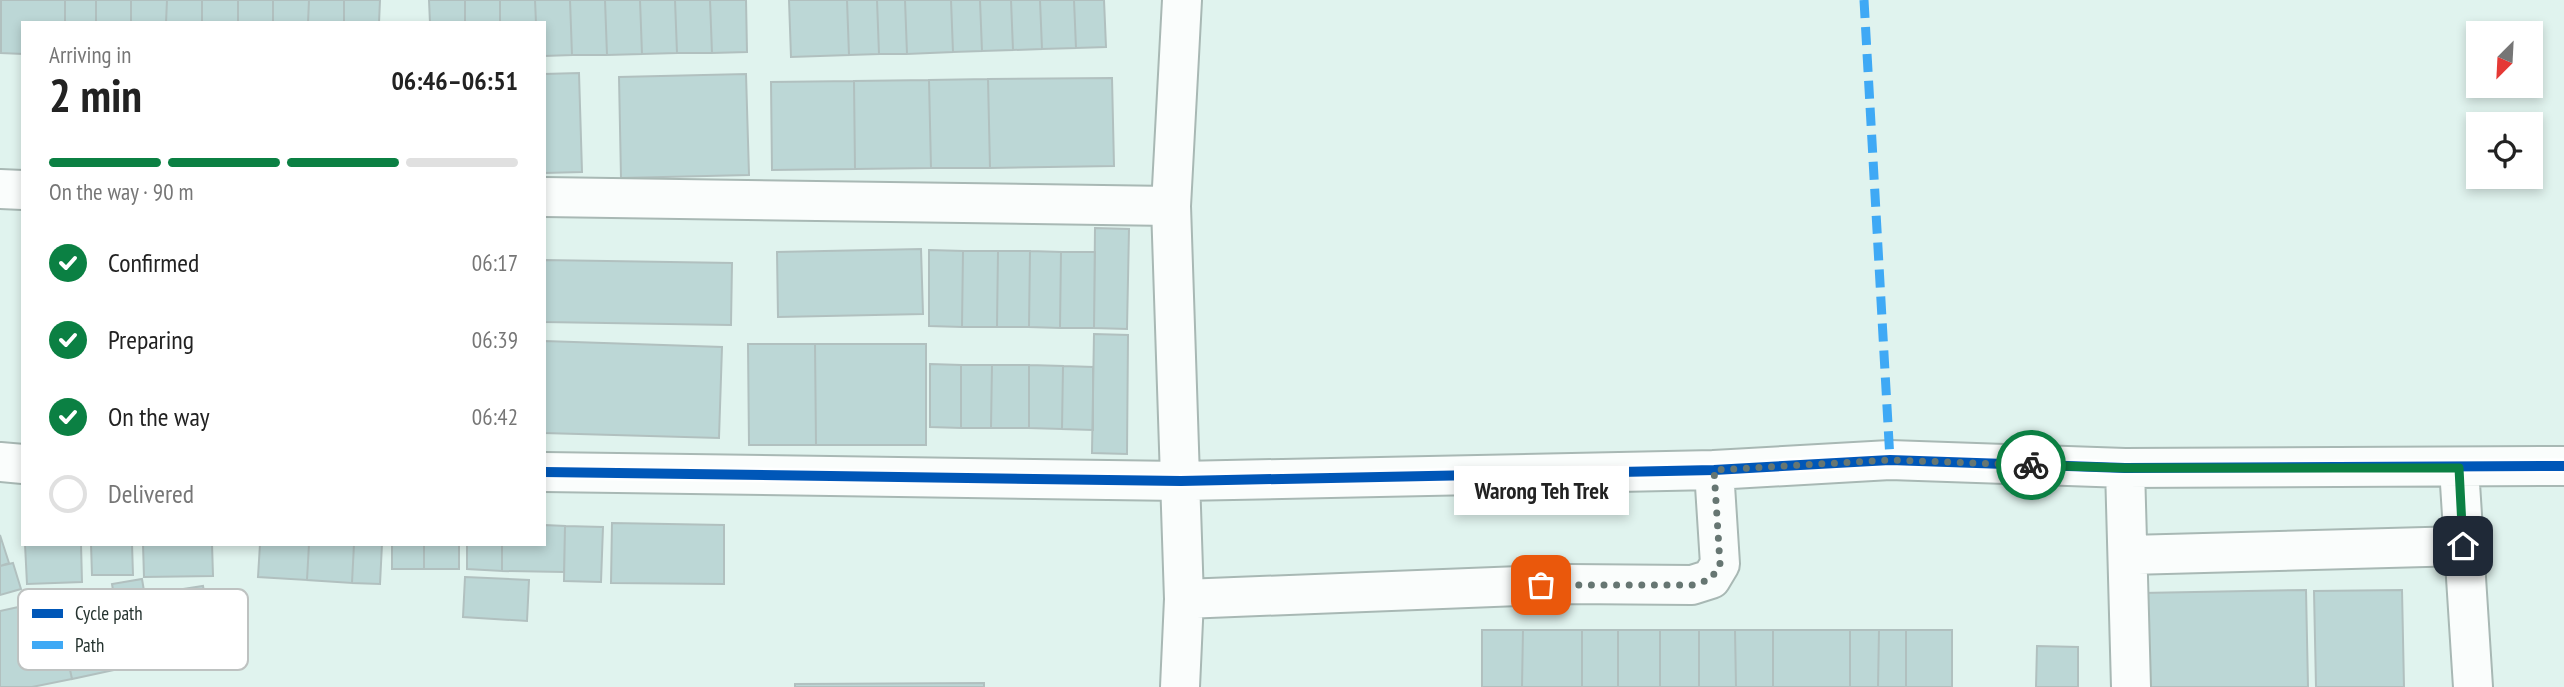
<!DOCTYPE html>
<html lang="en">
<head>
<meta charset="utf-8">
<style>
  body { margin:0; font-family:"PT Sans Narrow",sans-serif; background:#f6f6f6; color:#222; height:100vh; display:flex; flex-direction:column; font-size:26px; white-space:nowrap }
  * { box-sizing:border-box; margin:0 }
  p { font-size:23px; color:#767676 }
  .icon { flex:none; width:38px; height:38px; fill:none; stroke:currentColor; stroke-width:2; stroke-linecap:round; stroke-linejoin:round }
  .map { position:relative; flex:1; overflow:hidden }
  .side { position:absolute; left:21px; top:21px; width:525px; height:525px; display:flex; flex-direction:column; background:#fff; border-radius:0px; box-shadow:0 4px 10px #0003 }
  .side>* { flex:none }
  .needle { width:46px; rotate:204deg }
  .controls { position:absolute; left:2466px; top:21px; display:grid; gap:14px }
  .controls a { display:grid; place-items:center; width:77px; height:77px; border-radius:0px; background:#fff; box-shadow:0 4px 10px #0003; font-size:35px }
  .pin { position:absolute; display:grid; place-items:center; width:60px; height:60px; color:#fff; margin:-30px; border-radius:14px; box-shadow:0 4px 10px #0006 }
  .courier { position:absolute; display:grid; place-items:center; width:70px; height:70px; margin:-35px; border:5px solid #0b8043; border-radius:50%; background:#fff; color:#222; box-shadow:0 2px 9px #0007 }
  .bubble { position:absolute; height:49px; border-radius:0px; background:#fff; box-shadow:0 4px 10px #0003; font-size:23px; font-weight:800; line-height:49px; text-align:center }
  .overview em { font-style:normal; font-weight:800 }
  .overview div { display:flex; flex-direction:column-reverse }
  .overview { display:flex; align-items:center; justify-content:space-between; height:119px; padding:0 28px }
  h1 { font-size:46px; font-weight:800; line-height:52px }
  .bar { display:grid; grid-template-columns:repeat(4,1fr); gap:10px 7px; align-content:center; height:84px; padding:0 28px }
  .bar i { height:9px; border-radius:5px; background:#e0e0e0 }
  .bar .active { background:#0b8043 }
  .bar p { grid-column:span 4 }
  ol { padding:0 28px; list-style:none }
  li { display:flex; align-items:center; gap:21px; height:77px }
  li p { margin-inline-start:auto }
  li .icon { padding:7px; border-radius:50%; background:#0b8043; color:#fff; stroke-width:4 }
  li:last-child { color:#767676 }
  li i { width:38px; height:38px; border:4px solid #e0e0e0; border-radius:50% }
  .map>svg:first-child { display:block }
  .building { fill:#bcd7d6; stroke:#b1c0bf; stroke-width:2 }
  .lines { fill:none; stroke-linecap:round; stroke-linejoin:round }
  .minor-casing { stroke:#a8b8b4; stroke-width:42 }
  .minor { stroke:#fafdfc; stroke-width:38 }
  .quiet { stroke:#3fa9f5; stroke-width:9; stroke-dasharray:18 9; stroke-linecap:butt }
  .cycleway-casing { stroke:#fff; stroke-width:15 }
  .cycleway { stroke:#0057b8; stroke-width:10 }
  .done { stroke:#667672; stroke-width:7; stroke-dasharray:0 12.6 }
  .route { stroke:#0b8043; stroke-width:9 }
  .key { fill:#fff; stroke:#bec2c1; stroke-width:2 }
  .key-label { font-size:19px; fill:#25332f }
</style>
</head>
<body>
<div class="map">
<svg width="2564" height="687" viewBox="0 0 2564 687">
  <rect width="100%" height="100%" fill="#e0f3ee"/>
  <path class="building" d="M1,0H65V23H23V54L1,53Z
    M65,0H96V23H65Z
    M96,0H131V23H96Z
    M131,0H167L166,23H131Z
    M167,0H202V23H166Z
    M202,0H238V23H202Z
    M238,0H273V23H238Z
    M273,0H309L308,23H273Z
    M309,0H344V23H308Z
    M344,0H380L379,23H344Z
    M429,0H465V23H430Z
    M465,0H500V23H465Z
    M500,0H535L536,23H500Z
    M535,0H570L572,55L544,56V23H536Z
    M570,0H605L607,55H572Z
    M605,0H640L642,54L607,55Z
    M640,0H675L677,53L642,54Z
    M675,0H710L712,53H677Z
    M710,0H746L747,52L712,53Z
    M789,0H847L849,55L791,57Z
    M847,0H877L879,54L849,55Z
    M877,0H905L907,54H879Z
    M905,0H951L953,52L907,54Z
    M951,0H980L982,51L953,52Z
    M980,0H1011L1013,50L982,51Z
    M1011,0H1040L1042,49L1013,50Z
    M1040,0H1074L1076,48L1042,49Z
    M1074,0H1104L1106,47L1076,48Z
    M579,73L582,172L544,173V74Z
    M746,74L749,175L621,178L619,77Z
    M1112,78L1114,166L990,168L988,79Z
    M988,79L990,168H931L929,80Z
    M929,80L931,168L855,169L854,81Z
    M854,81L855,169L772,170L771,82Z
    M1095,228L1129,229L1127,329L1094,328Z
    M921,249L923,314L778,317L777,252Z
    M929,250L963,251L962,327L929,326Z
    M963,251H998L997,327H962Z
    M998,251H1030L1029,327H997Z
    M1030,251L1061,252L1060,328L1029,327Z
    M1061,252H1095L1094,328H1060Z
    M544,260L732,263L731,325L544,322Z
    M1094,334L1128,335L1127,454L1092,453Z
    M544,341L722,347L719,438L544,433Z
    M748,344H815L816,445H749Z
    M815,344H926V445H816Z
    M930,364L961,365V428L930,427Z
    M961,365H992L991,428H961Z
    M992,365H1029V428H991Z
    M1029,365L1063,366L1062,429L1029,428Z
    M1063,366L1093,367V430L1062,429Z
    M612,523L724,525V584L611,583Z
    M544,525L565,526L564,572L502,571V544H544Z
    M565,526L603,527L601,582L564,581Z
    M0,535L9,563L0,566Z
    M25,544H81L82,582L27,584Z
    M91,544H132L133,575H92Z
    M143,544H212L213,576L144,577Z
    M260,544H309L307,580L258,577Z
    M309,544H354L352,583L307,580Z
    M354,544H382L380,584L352,583Z
    M392,544H424V569H392Z
    M424,544H459V569H424Z
    M467,544H502V571L467,569Z
    M13,563L21,589L0,595V566Z
    M465,577L529,580L527,621L463,617Z
    M142,579L154,651L124,657L112,584Z
    M203,586L210,626L151,636L144,595Z
    M2306,590L2308,687H2145L2142,593Z
    M2402,590L2404,687H2316L2314,591Z
    M97,591L114,670L72,679L55,599Z
    M55,599L72,679L32,687H0V611Z
    M1482,630H1523L1522,687H1482Z
    M1523,630H1582V687H1522Z
    M1582,630H1618V687H1582Z
    M1618,630H1660V687H1618Z
    M1660,630H1699V687H1660Z
    M1699,630H1735L1736,687H1699Z
    M1735,630H1773V687H1736Z
    M1773,630H1850V687H1773Z
    M1850,630H1879L1878,687H1850Z
    M1879,630H1906V687H1878Z
    M1906,630H1952V687H1906Z
    M2037,646L2078,647V687H2036Z
    M984,683V687H795V684Z"/>
  <g class="lines">
    <defs>
      <path id="minor" d="M0,189L23,190
        M544,197L1171,206
        M0,462L23,464
        M2125,468L2131,687
        M2459,468L2473,687
        M544,472L1181,481L1714,470L1890,460L2125,468L2564,466
        M2129,555L2463,546
        M1184,599L1569,584L1692,585L1711,579L1720,564L1714,470
        M1180,687L1184,599L1171,206L1182,0"/>
    </defs>
    <use href="#minor" class="minor-casing"/>
    <use href="#minor" class="minor"/>
    <path class="quiet" d="M1864,0L1890,460"/>
    <defs>
      <path id="cycleway" d="M544,472L1181,481L1714,470L1890,460L2125,468L2564,466"/>
    </defs>
    <use href="#cycleway" class="cycleway-casing"/>
    <use href="#cycleway" class="cycleway"/>
  </g>
  <g class="lines">
    <path class="done" d="M1541,585H1692L1711,579L1720,564L1714,470L1890,460L2031,465"/>
    <path class="route" d="M2031,465L2125,468H2459L2463,546"/>
  </g>
  <rect x="18" y="589" width="230" height="81" rx="10" class="key"/>
  <rect x="32" y="609" width="31" height="9" fill="#0057b8"/>
  <rect x="32" y="641" width="31" height="8" fill="#3fa9f5"/>
  <g class="key-label">
    <text x="75" y="620">Cycle path</text>
    <text x="75" y="652">Path</text>
  </g>
</svg>
<div class="controls">
<a><svg class="needle" viewBox="-14 -14 28 28"><path d="M0-13l5 13h-10z" fill="#e53935"/><path d="M0 13l5-13h-10z" fill="#767676"/></svg></a>
<a><svg class="icon" aria-label="locate" viewBox="0 0 24 24"><circle cx="12" cy="12" r="6"/><path d="M12 2v4M12 18v4M2 12h4M18 12h4"/></svg></a>
</div>
<div class="pin" style="left:1541px;top:585px;background:#ea580c"><svg class="icon" aria-label="bag" viewBox="0 0 24 24"><path d="M5 8h14l-1 12H6zM9 8a3 3 0 0 1 6 0"/></svg></div>
<div class="pin" style="left:2463px;top:546px;background:#1f2937"><svg class="icon" aria-label="home" viewBox="0 0 24 24"><path d="M3 11l9-7 9 7M6 9v11h12V9"/></svg></div>
<div class="courier" style="left:2031px;top:465px"><svg class="icon" aria-label="bike" viewBox="0 0 24 24"><circle cx="6" cy="16" r="4"/><circle cx="18" cy="16" r="4"/><path d="M6 16l4-8h5l3 8M10 8l3 8H6M13 5h3"/></svg></div>
<div class="bubble" style="left:1454px;top:466px;width:175px">Warong Teh Trek</div>
<section class="side">
<div class="overview"><div><h1>2 min</h1><p>Arriving in</p></div><em>06:46–06:51</em></div>
<div class="bar"><i class="active"></i><i class="active"></i><i class="active"></i><i></i><p>On the way · 90 m</p></div>
<ol>
<li><svg class="icon" aria-label="check" viewBox="0 0 24 24"><path d="M5 12l5 5 9-10"/></svg>Confirmed<p>06:17</p></li>
<li><svg class="icon" aria-label="check" viewBox="0 0 24 24"><path d="M5 12l5 5 9-10"/></svg>Preparing<p>06:39</p></li>
<li><svg class="icon" aria-label="check" viewBox="0 0 24 24"><path d="M5 12l5 5 9-10"/></svg>On the way<p>06:42</p></li>
<li><i></i>Delivered</li>
</ol>
</section>
</div>
</body>
</html>
